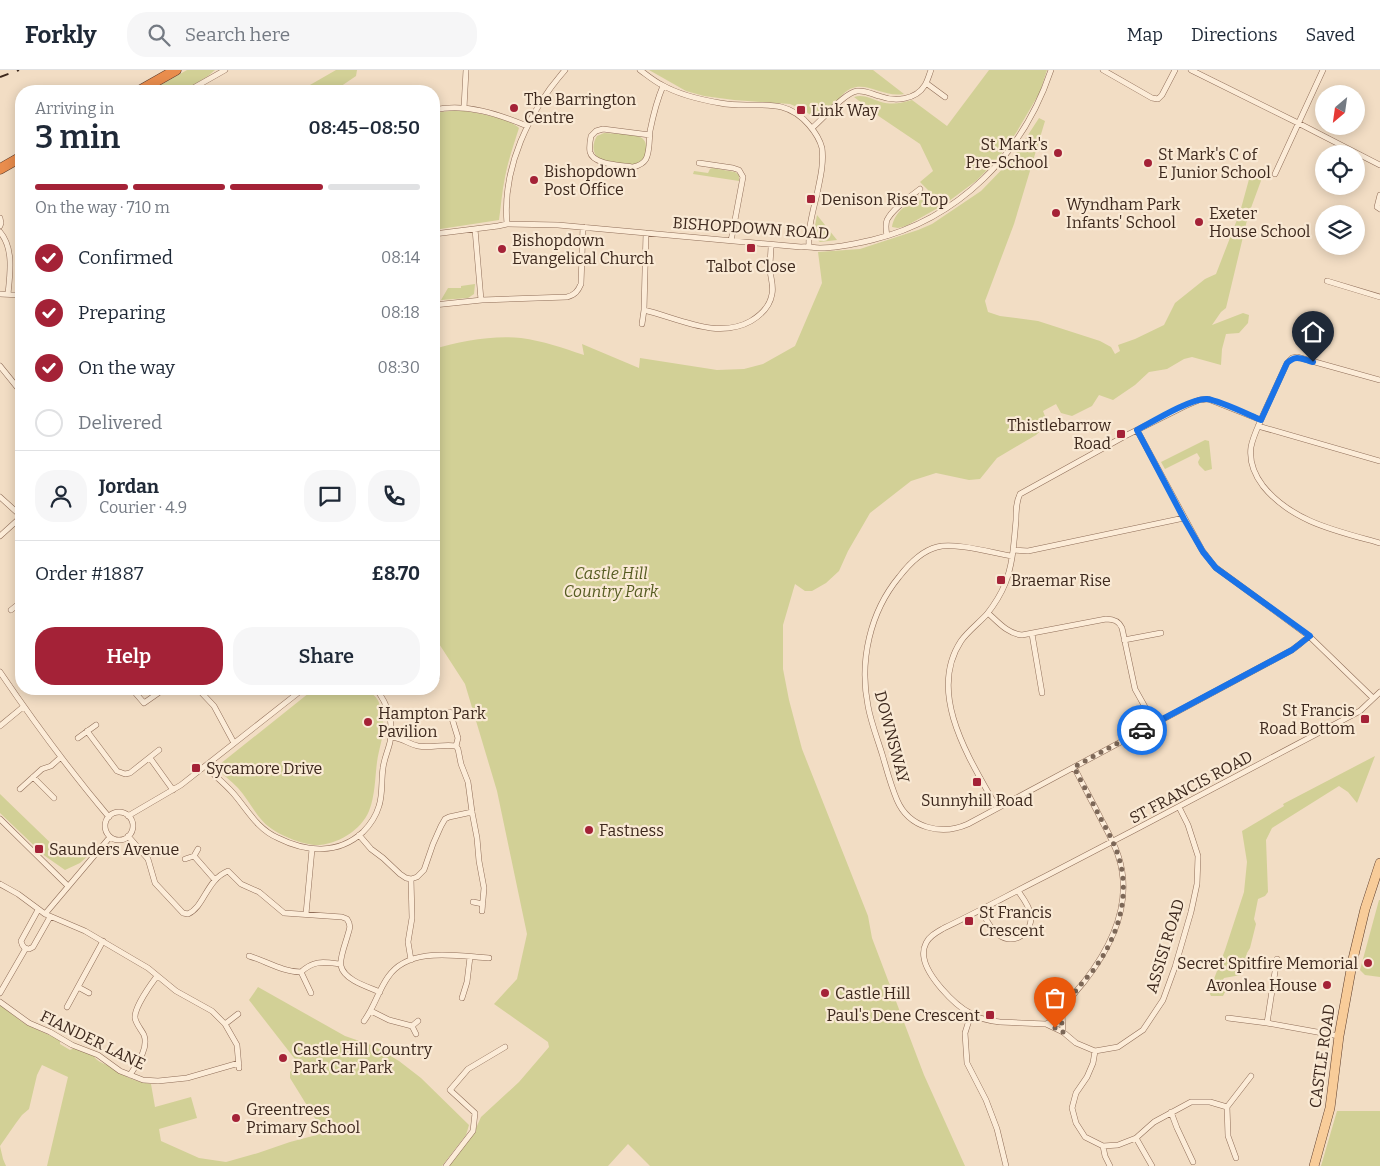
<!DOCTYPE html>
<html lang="en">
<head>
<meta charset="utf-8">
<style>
  body { margin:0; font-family:Bitter,serif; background:#f6f6f7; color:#1f2937; height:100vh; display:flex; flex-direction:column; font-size:19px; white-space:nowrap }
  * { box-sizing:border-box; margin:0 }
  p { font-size:16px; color:#747a83 }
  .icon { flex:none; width:28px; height:28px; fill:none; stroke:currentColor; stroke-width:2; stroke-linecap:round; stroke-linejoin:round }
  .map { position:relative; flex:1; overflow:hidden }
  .details { position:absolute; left:15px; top:15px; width:425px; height:610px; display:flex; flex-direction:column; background:#fff; border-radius:20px; box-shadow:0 2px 12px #0003 }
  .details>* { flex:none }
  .needle { width:32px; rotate:209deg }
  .fabs { position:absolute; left:1315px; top:15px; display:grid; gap:10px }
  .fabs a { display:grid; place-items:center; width:50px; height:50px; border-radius:50%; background:#fff; box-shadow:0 2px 12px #0003; font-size:25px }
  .pin { position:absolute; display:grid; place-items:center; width:42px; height:42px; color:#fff; margin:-51px -21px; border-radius:50% 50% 50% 0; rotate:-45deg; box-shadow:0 0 5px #0007 }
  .pin .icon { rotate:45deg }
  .courier { position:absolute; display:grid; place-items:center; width:50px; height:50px; margin:-25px; border:4px solid #1a73e8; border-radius:50%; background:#fff; color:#222; box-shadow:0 1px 6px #0007 }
  .summary em { font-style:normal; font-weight:600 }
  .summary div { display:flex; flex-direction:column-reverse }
  .summary { display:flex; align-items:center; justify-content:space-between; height:85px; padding:0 20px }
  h1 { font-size:32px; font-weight:600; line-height:38px }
  .bar { display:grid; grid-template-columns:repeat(4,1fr); gap:8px 5px; align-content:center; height:60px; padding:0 20px }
  .bar i { height:6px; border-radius:4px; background:#e0e1e3 }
  .bar .selected { background:#a42237 }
  .bar p { grid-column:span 4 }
  .line { display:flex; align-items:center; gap:12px; padding:0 20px; border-top:1px solid #e0e1e3 }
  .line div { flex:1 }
  .round { display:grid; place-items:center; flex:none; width:52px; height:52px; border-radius:20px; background:#f6f6f7 }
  ol { padding:0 20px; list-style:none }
  li { display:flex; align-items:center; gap:15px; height:55px }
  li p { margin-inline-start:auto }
  li .icon { padding:5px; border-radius:50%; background:#a42237; color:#fff; stroke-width:4 }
  li:last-child { color:#747a83 }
  li i { width:28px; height:28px; border:2px solid #e0e1e3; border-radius:50% }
  .button { display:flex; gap:10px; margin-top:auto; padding:10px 20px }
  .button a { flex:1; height:58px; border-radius:20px; background:#a42237; color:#fff; font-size:20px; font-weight:600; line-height:58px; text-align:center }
  .button a+a { background:#f6f6f7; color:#1f2937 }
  header { display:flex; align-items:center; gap:30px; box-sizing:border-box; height:70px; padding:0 25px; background:#fff; border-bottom:1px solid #e0e1e3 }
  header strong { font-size:24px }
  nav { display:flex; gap:28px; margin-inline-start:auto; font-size:18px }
  .search { width:350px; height:45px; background:#f6f6f7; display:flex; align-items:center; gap:12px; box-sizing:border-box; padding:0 18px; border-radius:20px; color:#747a83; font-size:19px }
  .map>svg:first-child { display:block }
  .green { fill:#d2d096 }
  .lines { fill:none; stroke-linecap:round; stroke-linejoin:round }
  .street-casing { stroke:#8f6d58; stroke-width:6 }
  .primary-casing { stroke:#5c3c2c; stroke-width:10 }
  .highway-casing { stroke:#5c3c2c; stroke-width:11 }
  .street { stroke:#fcecd8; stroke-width:5 }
  .primary { stroke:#f8cc99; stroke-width:9 }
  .highway { stroke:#e98d4d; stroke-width:10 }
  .rail { stroke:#3d281d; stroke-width:2; stroke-dasharray:9 9; stroke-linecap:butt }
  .done { stroke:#7c6757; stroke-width:5; stroke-dasharray:0 9 }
  .route { stroke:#1a73e8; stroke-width:6 }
  .poi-dot { fill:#a42237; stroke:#f9e9d4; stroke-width:2 }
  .labels { text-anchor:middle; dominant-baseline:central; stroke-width:4.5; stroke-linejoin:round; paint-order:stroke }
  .poi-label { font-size:16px; fill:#3d281d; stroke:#f9e9d4; text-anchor:start }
  .street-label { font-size:16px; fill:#3d281d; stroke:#f9e9d4 }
  .park-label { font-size:16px; font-style:italic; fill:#565c22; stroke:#f9e9d4 }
</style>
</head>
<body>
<header>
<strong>Forkly</strong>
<div class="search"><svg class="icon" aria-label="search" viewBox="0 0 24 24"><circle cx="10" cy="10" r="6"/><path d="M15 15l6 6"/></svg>Search here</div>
<nav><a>Map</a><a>Directions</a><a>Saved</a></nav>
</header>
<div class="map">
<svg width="1380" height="1096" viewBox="0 0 1380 1096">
  <rect width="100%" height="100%" fill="#f2ddc4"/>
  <path class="green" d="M187,0H215L208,6L184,21H150Z
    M336,0H357L356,6L334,21H305L303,19Z
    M649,0H873L904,24C883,28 868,11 850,19C836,26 832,48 814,48L804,40L790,34L734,30L704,26L686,21Z
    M989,0H1047L1040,22L1016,63L997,90L976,111L945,134L906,156L898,158L892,157C894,143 909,129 923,130L931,123L920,112L933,101L920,74L880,47L854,27C864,24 871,29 881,32C892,35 902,33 912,30L947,56Z
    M458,40C472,42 510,48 519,58C514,74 508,91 505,107C502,121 501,136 499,150L434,160V43Z
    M1039,48L1045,51L1014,154L985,231L988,242L1000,246L1038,251L1100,271L1111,277L1115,284L1120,281L1118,275L1135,269L1164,255L1175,233L1205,209L1216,204L1240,142L1251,102L1262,108L1248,146L1226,238L1221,242L1212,255L1243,243L1249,245L1248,253L1239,263L1226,264L1222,279L1221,295L1192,287L1184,289L1167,299L1149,302L1135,315L1113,330L1099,325L1092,336L1072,346L1061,343L1056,334L1043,341L1048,354L1036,365L997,388L980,409L969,410L936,403L911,411L870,443L848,481L839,501L826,513L812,521H805L795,514L783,555V599L789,630L802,679L868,846L872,868L905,955L924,1005L965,1096H650L628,1074L608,1096H449L473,1065L481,1047L519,1012L549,977L548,972L494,934L517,909L527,864L497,721L465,614L434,566V279C459,271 494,265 521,268C543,271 563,278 584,285L582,274L639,298L640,288L717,300L744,299L763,294L795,276L822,213L818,182L860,179L918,160L932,154L981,121L1013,88Z
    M604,63C614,64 631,63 640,67C650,71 647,89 638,93C630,97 608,92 599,89C592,83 592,74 597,66Z
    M712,98L735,102L739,105V111L693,104L694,101L708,103L710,99Z
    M817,145L837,170L820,172L816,169L814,161Z
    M475,214L474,224L468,228L441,230L448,218H461V216Z
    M1205,370L1209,371L1212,399L1205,401L1199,395L1198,392L1200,388L1197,383L1165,399L1161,392Z
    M314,619H366C369,622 375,625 377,629C379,631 380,637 381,640C387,661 380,672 377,692C375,708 375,726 369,741C361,761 335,776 314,775C303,774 284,767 275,761C257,751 251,732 238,718C231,711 223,704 215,698Z
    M1375,686L1357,733L1348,722L1339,716L1272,758L1266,770L1268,822L1265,826L1258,829L1254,849L1256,854L1250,878L1247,883L1241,905L1224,908L1220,915L1226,920L1223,926H1211L1209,922L1225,880L1244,822L1247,792L1242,761L1284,736L1283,734Z
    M0,724L63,785L87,783L89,785L80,793L65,800L45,786L0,743Z
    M1379,830H1380V907L1365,905L1360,900Z
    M258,917L345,966L374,976L399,991L421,1008L469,1055L466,1065L442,1096H47L68,1007L42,995L37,1005L29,1039L22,1045L16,1053L0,1076L3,1089L6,1096H0V935L25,954L60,970V974L70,980L74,978L93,985C97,992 103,993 109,996C113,998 116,1001 120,1003C129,1009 139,1012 151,1014L155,1037L191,1027L197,1048L159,1059L161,1071L199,1088L226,1092L258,1083L290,1072L324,1063L290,1008V1002L298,995V993L249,930Z
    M1337,1041H1380V1096H1321Z"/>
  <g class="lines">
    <defs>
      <path id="street" d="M640,0C647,5 654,11 662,15C678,24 702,30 720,33C754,40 783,24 809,55C815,62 820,70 822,78C824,94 820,109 817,124C813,141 808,158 809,176
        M1103,0L1152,28L1158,29L1162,25L1175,0
        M1191,0L1298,53L1380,95
        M926,13L945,27
        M188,21L225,0
        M464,38L466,0
        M434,40C466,33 498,44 527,56
        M812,58C823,49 844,23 857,21C865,20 872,24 879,26C895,32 916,30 925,15C928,10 929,5 931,0
        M650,65L603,59L596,61L591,66C590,71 589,77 590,82C593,95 622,95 633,97C638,96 643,94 646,89C650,81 649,70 650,61C653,46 657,30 663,16
        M699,93L733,98L739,100L743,107L731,171
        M1275,104L1323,0
        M1380,125L1377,137L1380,139
        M0,148L1,153L0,156
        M507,154C502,98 529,41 565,0
        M475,159L481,230
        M0,162C14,178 10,204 8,224
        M434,164L498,156L507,154L558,155L801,177C807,176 813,178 820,178C837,178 855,174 872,170C959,149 1023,84 1051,0
        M887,166C886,160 885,155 887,150C893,138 910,127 920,119
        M1327,211L1380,227
        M0,224L21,225
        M434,235L482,230L567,227C575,225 578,221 581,214L583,157
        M644,240C678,248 717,270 751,251C761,245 770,236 772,224C774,215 770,207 770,198C770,190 771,182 771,175
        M642,254L644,240L646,163
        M0,296L21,322
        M1380,310L1297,287L1292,288L1287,293C1279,310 1271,328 1263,345C1259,355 1253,366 1251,377C1249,392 1254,404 1263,416C1292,452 1337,461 1380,473
        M1258,356L1380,391
        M1137,360L1202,480L1215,497L1309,566L1373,628
        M0,427L21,446
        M0,466L21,447
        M1013,480L1028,481L1184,448
        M1012,486C993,483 954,472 937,477C921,481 909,494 899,507C870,542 859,591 868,636C871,653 878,670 883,687C887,701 891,716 897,730C909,758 941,766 968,754L1292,580L1300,574L1309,566
        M11,540L21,532
        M988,543C998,552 1008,564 1022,565L1106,549C1114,549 1119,551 1122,558L1135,619L1154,653
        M1032,564L1042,623
        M1124,570L1161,563
        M0,602C34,652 70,701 109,747
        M434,608L437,607
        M132,619L144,633L164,619
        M198,619L214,636L234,673
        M450,642L458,668L456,676
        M0,656L23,637
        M87,661L117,701L125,704L130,703L159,680
        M391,667C403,668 408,674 418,676C431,678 444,674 456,676L458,679L461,694L468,712L472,742L477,768L479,791L484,818L482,841
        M78,668L96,655
        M150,688L173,720
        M205,696C214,705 224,713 233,723C247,739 257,759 278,768C306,782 338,785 363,762C370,755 376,746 379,736C383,724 381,711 383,698C384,689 388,681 390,672C394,653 388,634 376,619
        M1074,697C1083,715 1093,733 1102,751C1108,762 1114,773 1118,785C1134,832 1112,876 1084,912C1079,918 1074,923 1070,930C1062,941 1060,948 1046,954L1000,952C990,951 978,948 970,943C954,935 927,906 924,888C923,883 924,877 926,873C929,866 937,862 944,858C978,842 1012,823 1046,806C1078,789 1110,773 1142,756L1360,641L1380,622
        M33,707L54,728
        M20,719L42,699L51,696L61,687
        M997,738C971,691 926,624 961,571C968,561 979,553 987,544C994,535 1001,524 1005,514C1013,494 1014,472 1016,450C1016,441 1016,432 1020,424L1125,366L1185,336L1199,330L1208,329L1213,331L1261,350
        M105 756a14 14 0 1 1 28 0a14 14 0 1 1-28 0Z
        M128,746L181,715L303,619
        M0,749L68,816
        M359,765L371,779L383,788L400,804L406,808L411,809L412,848L408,872L411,890
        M128,766L148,789L155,813L183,843L188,844C205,836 206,810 228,801L241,814L259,822L284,843L342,847L347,849C351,855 350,858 348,864C346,872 339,889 341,896C344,910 368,917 380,922
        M194,786L198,779
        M185,789L194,786L215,810
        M411,809L417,807L424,800L433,774L441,756L445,749L449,747L472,742
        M0,814L18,824L45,844L85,861L136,891L148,898L176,921L212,941L225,954L238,944
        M473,832L483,834
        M38,840L21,871C22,876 24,879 29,879L33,877L50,847
        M981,840C986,848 990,860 999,865C1014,876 1032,863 1031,846C1030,837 1023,828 1018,821
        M45,844L110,767
        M306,844L312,779
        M249,886C266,891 283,902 301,902C314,890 323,892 340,894
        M301,902L311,923
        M78,917L89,923
        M0,923L26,878
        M462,928L467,912L470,887
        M0,932L29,953L50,962L72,975L98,985L120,1001L143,1010L158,1011L187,1008L239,993
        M67,937L103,871
        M371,941L389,950L412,956
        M1062,943L1063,962
        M971,944L965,963L967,993L986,1030L997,1059L1006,1096
        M1228,948L1267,953L1339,966
        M364,951C375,936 378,921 388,907C409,876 457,886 489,888
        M1267,953L1277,889
        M225,954L237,975L239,998
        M1046,954L1063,962L1076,973L1095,981L1118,977L1143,960L1163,930L1175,897L1191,842L1197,814L1198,786L1188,755L1179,737
        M416,964L412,956L418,951
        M1095,981L1093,993L1087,1007L1076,1023L1072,1038L1076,1053L1085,1067L1103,1076L1118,1075L1136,1068L1154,1052L1191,1032H1210L1227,1037
        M130,1005C136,995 149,979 144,965C141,959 136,954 135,948C134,938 151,914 157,906
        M1171,1042L1177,1058L1193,1092
        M1136,1068L1152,1096
        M1103,1076L1105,1086L1110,1096
        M1236,1088L1228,1066L1227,1037L1251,1006
        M446,1096L473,1061L475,1043L450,1020L468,999L505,977"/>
      <path id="primary" d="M1314,1096L1330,1038L1339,966L1353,889L1365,839L1380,793"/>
      <path id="highway" d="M139,21L176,0
        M0,99L21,87"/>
    </defs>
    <use href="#street" class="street-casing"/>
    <use href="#primary" class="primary-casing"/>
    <use href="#highway" class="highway-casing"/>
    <use href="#street" class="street"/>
    <use href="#primary" class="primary"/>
    <use href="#highway" class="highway"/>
    <path class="rail" d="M0,7L19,0"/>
  </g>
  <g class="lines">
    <path class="done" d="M1055,958L1063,962C1062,956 1061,948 1062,943C1065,932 1083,912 1091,903C1117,870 1132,826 1118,785C1114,773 1108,762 1102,751C1093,733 1083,715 1074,697L1142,660"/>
    <path class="route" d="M1142,660L1292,580L1310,566L1216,498L1203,482L1184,449L1137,360C1152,352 1191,328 1207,329C1221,331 1247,344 1261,350L1287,293C1296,284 1302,289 1313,292"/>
  </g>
  <g class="poi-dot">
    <circle cx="514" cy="38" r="5"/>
    <rect x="796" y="35" width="10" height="10" rx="2.5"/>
    <circle cx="1058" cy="83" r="5"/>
    <circle cx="1148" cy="93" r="5"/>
    <circle cx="534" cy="110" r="5"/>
    <rect x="806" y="124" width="10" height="10" rx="2.5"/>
    <circle cx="1056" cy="143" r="5"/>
    <circle cx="1199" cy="152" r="5"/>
    <rect x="746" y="173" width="10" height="10" rx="2.5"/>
    <circle cx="502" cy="179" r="5"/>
    <rect x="1116" y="359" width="10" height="10" rx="2.5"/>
    <rect x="996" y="505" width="10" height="10" rx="2.5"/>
    <rect x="1360" y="644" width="10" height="10" rx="2.5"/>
    <circle cx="368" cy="652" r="5"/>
    <rect x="191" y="693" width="10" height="10" rx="2.5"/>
    <rect x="972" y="707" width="10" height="10" rx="2.5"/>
    <circle cx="589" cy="760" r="5"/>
    <rect x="34" y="774" width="10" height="10" rx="2.5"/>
    <rect x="964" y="846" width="10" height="10" rx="2.5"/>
    <circle cx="1368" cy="893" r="5"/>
    <circle cx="1327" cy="915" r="5"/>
    <circle cx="825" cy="923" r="5"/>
    <rect x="985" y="940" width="10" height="10" rx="2.5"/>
    <circle cx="283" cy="988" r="5"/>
    <circle cx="236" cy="1048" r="5"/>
  </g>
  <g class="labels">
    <g class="poi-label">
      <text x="524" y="29">The Barrington<tspan x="524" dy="18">Centre</tspan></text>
      <text x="811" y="40">Link Way</text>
      <text x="1048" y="74" text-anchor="end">St Mark's<tspan x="1048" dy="18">Pre-School</tspan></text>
      <text x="1158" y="84">St Mark's C of<tspan x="1158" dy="18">E Junior School</tspan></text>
      <text x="544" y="101">Bishopdown<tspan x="544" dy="18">Post Office</tspan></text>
      <text x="821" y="129">Denison Rise Top</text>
      <text x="1066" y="134">Wyndham Park<tspan x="1066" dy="18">Infants' School</tspan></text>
      <text x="1209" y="143">Exeter<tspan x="1209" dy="18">House School</tspan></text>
      <text x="512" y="170">Bishopdown<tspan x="512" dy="18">Evangelical Church</tspan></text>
      <text x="751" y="196" text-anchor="middle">Talbot Close</text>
      <text x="1111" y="355" text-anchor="end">Thistlebarrow<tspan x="1111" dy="18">Road</tspan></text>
      <text x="1011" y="510">Braemar Rise</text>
      <text x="1355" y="640" text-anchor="end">St Francis<tspan x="1355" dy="18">Road Bottom</tspan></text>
      <text x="378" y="643">Hampton Park<tspan x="378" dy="18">Pavilion</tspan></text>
      <text x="206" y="698">Sycamore Drive</text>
      <text x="977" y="730" text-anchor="middle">Sunnyhill Road</text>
      <text x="599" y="760">Fastness</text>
      <text x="49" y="779">Saunders Avenue</text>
      <text x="979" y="842">St Francis<tspan x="979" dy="18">Crescent</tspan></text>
      <text x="1358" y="893" text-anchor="end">Secret Spitfire Memorial</text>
      <text x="1317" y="915" text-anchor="end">Avonlea House</text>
      <text x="835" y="923">Castle Hill</text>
      <text x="980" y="945" text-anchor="end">Paul's Dene Crescent</text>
      <text x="293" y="979">Castle Hill Country<tspan x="293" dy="18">Park Car Park</tspan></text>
      <text x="246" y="1039">Greentrees<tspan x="246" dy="18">Primary School</tspan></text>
    </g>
    <g class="street-label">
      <text transform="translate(751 158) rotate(4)">BISHOPDOWN ROAD</text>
      <text transform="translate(892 667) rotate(75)">DOWNSWAY</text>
      <text transform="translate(1191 717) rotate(-28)">ST FRANCIS ROAD</text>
      <text transform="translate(1165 876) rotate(-73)">ASSISI ROAD</text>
      <text transform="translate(93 970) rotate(26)">FIANDER LANE</text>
      <text transform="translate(1322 986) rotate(-82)">CASTLE ROAD</text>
    </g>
    <g class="park-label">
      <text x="611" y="503">Castle Hill<tspan x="611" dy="18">Country Park</tspan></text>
    </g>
  </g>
</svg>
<div class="fabs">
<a><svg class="needle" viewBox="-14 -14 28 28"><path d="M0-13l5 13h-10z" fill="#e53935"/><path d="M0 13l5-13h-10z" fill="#747a83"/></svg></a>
<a><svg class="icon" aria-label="locate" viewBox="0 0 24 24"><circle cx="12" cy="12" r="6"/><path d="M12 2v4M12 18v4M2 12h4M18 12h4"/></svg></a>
<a><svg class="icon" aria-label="layers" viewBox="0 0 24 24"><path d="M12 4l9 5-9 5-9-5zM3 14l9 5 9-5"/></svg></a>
</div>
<div class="pin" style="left:1055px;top:958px;background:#ea580c"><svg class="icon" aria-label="bag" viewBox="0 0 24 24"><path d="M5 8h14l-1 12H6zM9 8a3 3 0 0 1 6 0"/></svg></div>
<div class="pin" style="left:1313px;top:292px;background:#1f2937"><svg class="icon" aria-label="home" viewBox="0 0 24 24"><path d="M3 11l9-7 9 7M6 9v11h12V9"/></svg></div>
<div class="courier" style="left:1142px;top:660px"><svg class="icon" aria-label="car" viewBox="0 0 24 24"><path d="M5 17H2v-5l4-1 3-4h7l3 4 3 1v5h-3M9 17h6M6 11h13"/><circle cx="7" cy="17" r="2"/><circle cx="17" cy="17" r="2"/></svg></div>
<section class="details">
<div class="summary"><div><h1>3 min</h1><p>Arriving in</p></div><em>08:45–08:50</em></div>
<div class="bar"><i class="selected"></i><i class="selected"></i><i class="selected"></i><i></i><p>On the way · 710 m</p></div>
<ol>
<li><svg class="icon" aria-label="check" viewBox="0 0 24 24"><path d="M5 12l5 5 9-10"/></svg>Confirmed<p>08:14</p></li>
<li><svg class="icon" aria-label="check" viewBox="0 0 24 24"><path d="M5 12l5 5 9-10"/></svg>Preparing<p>08:18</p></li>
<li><svg class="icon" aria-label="check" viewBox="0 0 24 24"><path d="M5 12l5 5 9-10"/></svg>On the way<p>08:30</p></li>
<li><i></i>Delivered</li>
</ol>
<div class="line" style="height:90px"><a class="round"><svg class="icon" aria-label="person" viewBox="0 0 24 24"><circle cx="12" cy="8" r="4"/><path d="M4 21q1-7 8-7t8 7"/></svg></a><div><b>Jordan</b><p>Courier · 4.9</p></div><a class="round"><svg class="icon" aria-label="chat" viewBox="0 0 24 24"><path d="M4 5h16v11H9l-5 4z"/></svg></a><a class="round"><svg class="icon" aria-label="phone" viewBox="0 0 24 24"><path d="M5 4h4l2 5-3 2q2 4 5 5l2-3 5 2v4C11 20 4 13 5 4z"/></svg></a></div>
<div class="line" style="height:65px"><div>Order #1887</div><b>£8.70</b></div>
<div class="button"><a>Help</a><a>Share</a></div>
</section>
</div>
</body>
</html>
